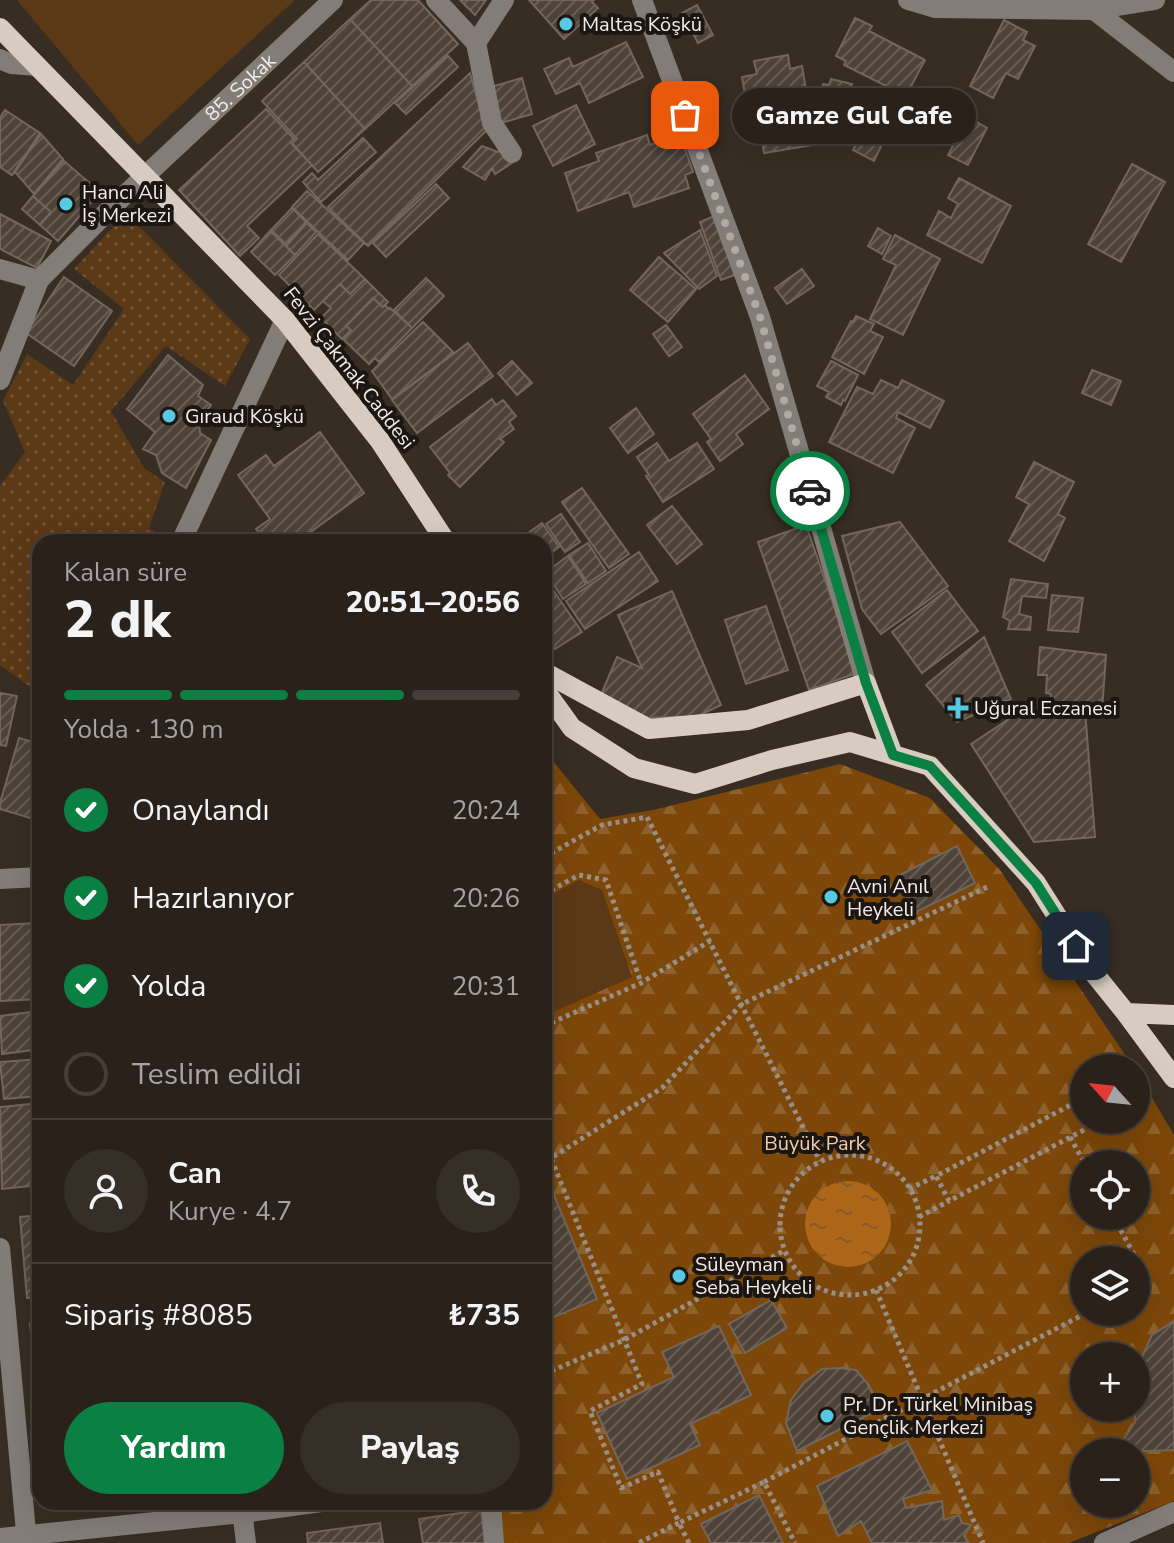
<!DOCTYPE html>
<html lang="tr">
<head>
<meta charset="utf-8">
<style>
  body { margin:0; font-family:"Nunito Sans",sans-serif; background:#362f27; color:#f1f3f6; height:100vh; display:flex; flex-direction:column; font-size:30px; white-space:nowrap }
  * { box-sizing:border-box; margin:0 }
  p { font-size:26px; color:#a5a4a2 }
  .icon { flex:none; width:44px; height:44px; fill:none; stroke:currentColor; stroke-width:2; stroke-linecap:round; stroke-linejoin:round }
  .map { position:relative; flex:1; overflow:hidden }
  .panel { position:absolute; left:32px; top:534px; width:520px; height:976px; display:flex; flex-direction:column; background:#2a221a; border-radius:24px; box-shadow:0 8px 32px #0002,0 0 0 2px #463f39 }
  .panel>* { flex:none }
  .needle { width:52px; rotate:297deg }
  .buttons { position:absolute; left:1070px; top:1054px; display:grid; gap:16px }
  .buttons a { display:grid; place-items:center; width:80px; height:80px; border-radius:50%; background:#2a221a; box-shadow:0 8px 32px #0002,0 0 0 2px #463f39; font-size:40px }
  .pin { position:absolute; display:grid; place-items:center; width:68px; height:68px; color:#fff; margin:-34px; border-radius:16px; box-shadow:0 4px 12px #0006 }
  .courier { position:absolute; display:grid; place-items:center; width:80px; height:80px; margin:-40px; border:6px solid #0b8043; border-radius:50%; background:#fff; color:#222; box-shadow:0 2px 10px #0007 }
  .bubble { position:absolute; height:56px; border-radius:28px; background:#2a221a; box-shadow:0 8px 32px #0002,0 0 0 2px #463f39; font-size:26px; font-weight:800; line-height:56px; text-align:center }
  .summary em { font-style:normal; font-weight:800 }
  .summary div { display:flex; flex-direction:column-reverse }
  .summary { display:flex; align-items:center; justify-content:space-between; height:136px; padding:0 32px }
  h1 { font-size:52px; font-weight:800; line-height:60px }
  .bar { display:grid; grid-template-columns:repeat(4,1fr); gap:12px 8px; align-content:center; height:96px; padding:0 32px }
  .bar i { height:10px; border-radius:6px; background:#463f39 }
  .bar .active { background:#0b8043 }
  .bar p { grid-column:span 4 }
  .line { display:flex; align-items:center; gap:20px; padding:0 32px; border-top:2px solid #463f39 }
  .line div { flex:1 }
  .round { display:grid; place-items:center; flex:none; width:84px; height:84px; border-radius:42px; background:#362f27 }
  ol { padding:0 32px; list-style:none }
  li { display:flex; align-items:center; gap:24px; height:88px }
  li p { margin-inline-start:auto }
  li .icon { padding:8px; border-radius:50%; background:#0b8043; color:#fff; stroke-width:4 }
  li:last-child { color:#a5a4a2 }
  li i { width:44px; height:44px; border:4px solid #463f39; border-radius:50% }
  .action { display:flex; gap:16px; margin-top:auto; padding:16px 32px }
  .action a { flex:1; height:92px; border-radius:48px; background:#0b8043; color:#fff; font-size:32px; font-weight:800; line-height:92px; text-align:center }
  .action a+a { background:#362f27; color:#f1f3f6 }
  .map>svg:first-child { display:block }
  .grass { fill:url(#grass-dots) }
  .forest { fill:url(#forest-firs); fill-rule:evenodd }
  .green { fill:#5b3816 }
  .water { fill:url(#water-ripples) }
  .building { fill:url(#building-hatch); stroke:#73665b; stroke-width:2 }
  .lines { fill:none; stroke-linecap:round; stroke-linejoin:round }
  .path { stroke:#988f87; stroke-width:5; stroke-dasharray:4 4; stroke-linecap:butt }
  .minor { stroke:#837d78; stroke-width:20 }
  .major { stroke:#d8ccc2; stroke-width:20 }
  .done { stroke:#b2a9a2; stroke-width:8; stroke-dasharray:0 14.4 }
  .route { stroke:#0b8043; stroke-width:10 }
  .poi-dot { fill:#55cae0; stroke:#1b1612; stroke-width:3 }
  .labels { text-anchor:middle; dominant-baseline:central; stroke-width:8; stroke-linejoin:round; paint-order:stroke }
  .poi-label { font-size:20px; fill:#f3ece6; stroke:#1b1612; text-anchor:start }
  .street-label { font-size:20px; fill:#f3ece6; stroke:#1b1612 }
  .park-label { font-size:20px; fill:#f2ccab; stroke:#1b1612 }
</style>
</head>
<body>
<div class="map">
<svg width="1174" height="1543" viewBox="0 0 1174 1543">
  <defs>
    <pattern id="grass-dots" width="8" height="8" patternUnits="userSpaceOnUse" patternTransform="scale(2)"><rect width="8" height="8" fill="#5b3816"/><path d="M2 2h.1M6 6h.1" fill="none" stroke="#735538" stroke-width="1.8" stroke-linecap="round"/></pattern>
    <pattern id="forest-firs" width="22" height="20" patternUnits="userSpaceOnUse" patternTransform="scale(2)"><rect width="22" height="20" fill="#7c4709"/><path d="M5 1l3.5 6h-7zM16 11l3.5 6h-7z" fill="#8f622d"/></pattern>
    <pattern id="water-ripples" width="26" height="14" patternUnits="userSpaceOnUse" patternTransform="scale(2)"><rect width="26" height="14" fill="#ae6719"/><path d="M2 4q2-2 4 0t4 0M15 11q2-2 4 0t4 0" fill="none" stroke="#865a2b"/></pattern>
    <pattern id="building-hatch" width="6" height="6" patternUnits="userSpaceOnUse" patternTransform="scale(2)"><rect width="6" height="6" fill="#4f4339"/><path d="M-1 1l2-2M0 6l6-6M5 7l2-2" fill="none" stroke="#695e56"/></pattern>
  </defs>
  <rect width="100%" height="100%" fill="#382d23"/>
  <path class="grass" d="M126,213L250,339L225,386L166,346L111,411L144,468L165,482L149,528L170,541L169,542H40V694L0,665V486L25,452L3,401L27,354L73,385L124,309L74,269Z"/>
  <path class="forest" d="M544,750L600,819L653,810L840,764L930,798L1000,870L1134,1068H1084V1120H1136V1071L1174,1135V1501L1069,1543H503L500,1502H544ZM1084,1164H1136V1216H1084ZM1084,1260H1136V1312H1084ZM1084,1356H1136V1408H1084ZM1084,1452H1136V1504H1084Z"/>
  <path class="green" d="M17,0H295L138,145Z
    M579,880L602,890L632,977L544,1016V899Z"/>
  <path class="water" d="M805 1224a43 43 0 1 1 86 0a43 43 0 1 1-86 0Z"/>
  <path class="building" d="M371,0H418L458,44L412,86L350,19Z
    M460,0H486L475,15Z
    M529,0H594L592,2L598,8L564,39Z
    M697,5L713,35L698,43L682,13Z
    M855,18L872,26L869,31L925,60L906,96L844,65L846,61L836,56Z
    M350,19L412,86L365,129L304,62Z
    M1004,20L1027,32L1023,40L1035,46L1018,79L1006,73L993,98L970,86Z
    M626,42L643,77L589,103L580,83L556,94L544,69L569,58L573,67Z
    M788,55L790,69L802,66L812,125H810L813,145L764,153L761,134L752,135L742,77L757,74L754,61Z
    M448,56L458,67L406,114L395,103Z
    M304,62L365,129L318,172L292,143L297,139L262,101Z
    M470,73L486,131L368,246L328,207Z
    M522,78L532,114L501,123L491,87Z
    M831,79L852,84L850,91L872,96L866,121L816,109L823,84L829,85Z
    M877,102L898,112L891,127L899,131L892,144L884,140L874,161L853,150Z
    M576,105L595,144L553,166L533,126Z
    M266,109L295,140L291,143L312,165L247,226L259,238L240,256L179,190Z
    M5,110L40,133L12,175L0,167V118Z
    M968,117L987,128L968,165L948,155Z
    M41,134L63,159L34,194L15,172Z
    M680,134L693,172L685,175L689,188L634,207L629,192L578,211L565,173L599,161L596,153L647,135L650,145Z
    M363,138L376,152L321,202L303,182L312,173L318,180Z
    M482,146L498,152L503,148L512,163L495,174L492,168L485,180L463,167Z
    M64,161L100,192L58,241L40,225L51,212L33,196Z
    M1132,164L1165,182L1121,262L1088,244Z
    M959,178L1011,206L982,263L927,235L939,211L951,218L958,204L948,198Z
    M436,184L449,198L386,257L373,243Z
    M307,191L364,243L348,260L292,207Z
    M33,196L51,212L40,225L22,209Z
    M292,208L306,222L286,244L271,230Z
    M0,214L51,241L37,268L0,249Z
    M714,216L735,275L721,280L700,222Z
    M307,223L316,232L295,255L286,246Z
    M878,228L891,236L882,254L868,246Z
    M700,230L717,276L699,289L664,253Z
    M270,231L295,255L275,275L251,252Z
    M318,234L365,279L350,294L340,284L314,310L279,275Z
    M895,235L940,259L903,335L870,319L896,265L883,259Z
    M659,257L696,289L668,322L630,290Z
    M802,269L814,286L787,304L775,288Z
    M64,277L112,311L74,366L26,333Z
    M426,278L444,296L412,328L394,310Z
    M365,279L388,302L383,307L373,298L346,326L351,330L342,339L321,318L331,308L323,301L340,284L350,294Z
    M373,298L383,307L385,305L389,309L390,308L412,328L379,362L375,358L369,364L343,339L351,330L346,326Z
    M856,316L874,324L870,331L883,337L864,374L832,357L851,321L853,322Z
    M423,322L454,353L392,399L372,371Z
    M666,325L682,347L669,356L653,334Z
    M468,343L493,376L417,433L392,400Z
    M168,355L203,385L198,396L211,405L199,422L200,433L211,440L186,488L162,473L156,455L143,449L155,432L127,409Z
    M512,361L532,383L517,395L498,373Z
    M831,361L858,375L845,401L843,400L841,405L826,397L829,392L817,386Z
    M1092,370L1121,381L1111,405L1082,393Z
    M745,375L769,409L736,434L743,444L720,461L707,442L711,439L693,414Z
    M881,380L898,388L902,380L944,401L930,428L898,412L896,418L915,428L893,473L829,442L857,387L873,394Z
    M492,399L496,405L503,400L516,416L509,422L514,429L500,439L504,442L460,487L448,475L450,473L430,447Z
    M636,408L654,434L628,453L610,428Z
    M320,432L364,493L297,542H266L256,529L270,519L238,475L266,455L274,466Z
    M657,443L669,461L697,443L714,469L663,502L646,476L649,475L637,457Z
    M1034,462L1074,482L1058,514L1065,518L1044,561L1009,541L1029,504L1016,497Z
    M582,488L629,554L609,568L562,502Z
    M672,506L702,544L677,564L647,525Z
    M561,514L580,542L565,552L546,524Z
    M900,522L948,586L881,634L862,609L842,536Z
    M542,523L559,547L544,558V542H516Z
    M806,525L857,673L809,690L758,542Z
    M588,543L606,571L588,583L569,555Z
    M639,552L658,581L585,629L566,601Z
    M568,556L586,584L563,599L546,572Z
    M1011,579L1048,584L1046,598L1022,596L1019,614L1031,617L1030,630L1008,629L1010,621L1003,617Z
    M553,590L582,632L555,649L544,633V596Z
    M947,590L978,631L922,673L892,632Z
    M672,591L721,705L698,716L648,718L600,697L617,657L642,668L618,615Z
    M1052,595L1083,598L1078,632L1048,630Z
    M766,606L788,670L746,684L725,620Z
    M984,637L1011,699L957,722L926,685Z
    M1040,647L1106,655L1102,711L1050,707L1051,694L1046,693L1047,675H1038Z
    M0,693L17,696L6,746L0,745Z
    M1085,710L1095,837L1034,842L971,744L1015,715Z
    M19,738L40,744V821L0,809V803Z
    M957,846L975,883L916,912L898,876Z
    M36,923L39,999L0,1001V925Z
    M40,1011V1049L2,1054L0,1016Z
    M40,1059V1096L4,1099L0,1062Z
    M40,1103V1185L2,1189L0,1107Z
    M544,1171L597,1299L544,1321Z
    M40,1215V1297L27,1298L20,1217Z
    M771,1300L787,1328L745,1353L729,1324Z
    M1174,1321V1450L1125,1452L1124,1439L1135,1422L1136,1370L1152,1335Z
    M40,1323V1354L34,1355L30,1324Z
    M719,1326L751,1395L690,1424L700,1445L627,1479L597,1413L674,1377L662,1352Z
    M40,1363V1398L36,1399L33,1364Z
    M841,1368L856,1370L867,1383L880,1409L797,1451L786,1423L791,1400L804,1383L822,1369Z
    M907,1441L932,1490L903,1499L906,1508L942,1501L944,1520L959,1515L962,1523L971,1525L964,1536L969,1543H872L861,1521L838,1536L817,1486Z
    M759,1495L783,1543H711L701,1524Z
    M481,1510L485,1543H423L419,1519Z
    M380,1523L383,1543H308L307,1533Z"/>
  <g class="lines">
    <path class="path" d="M544,857L602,825L647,817L820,1161
      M544,894L579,875L606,880L641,983
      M544,1026L641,983L710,941
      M1136,1087L1149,1080
      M1084,1098L936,1176L949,1201L1103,1120
      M1070,1137L1085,1164
      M544,1138L551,1158L662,1088L742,1004L987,887
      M780 1225a70 70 0 1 1 140 0a70 70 0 1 1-140 0Z
      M544,1159L551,1158L642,1384L590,1411L621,1488L658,1472L679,1523L638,1543
      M909,1189L936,1176
      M1113,1216L1148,1280L1136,1286
      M919,1217L949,1201
      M876,1290L983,1543
      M544,1374L624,1340L785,1250
      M764,1482L1088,1312
      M689,1543L679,1523L764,1482L795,1543"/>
    <g class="minor">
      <path d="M436,0L476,43"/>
      <path d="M504,0L476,43L492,123L512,153"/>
      <path d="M642,0L760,317L866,683"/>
      <path d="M908,0L935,8L1093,10L1155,0"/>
      <path d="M1089,6L1174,72"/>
      <path d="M0,59L11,64L37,66"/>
      <path d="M0,269L39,280"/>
      <path id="s1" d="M0,380L39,280L112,207L333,0"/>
      <path d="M181,542L285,320"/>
      <path d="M0,879L40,877"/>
      <path d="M0,1248L27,1543"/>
      <path d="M241,1502L246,1543"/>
      <path d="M491,1502L494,1543"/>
      <path d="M0,1538L242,1513L321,1502"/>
      <path d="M1104,1543L1174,1512"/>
    </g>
    <path class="major" d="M0,28L285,320L380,441L446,542
      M544,672L649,729L748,720L866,683L893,755
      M544,689L572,728L634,768L695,784L772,760L850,742L930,766L1036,883L1089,967L1126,1013L1174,1078
      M1126,1013L1174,1015"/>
  </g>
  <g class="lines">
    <path class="done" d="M685,115L760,317L810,491"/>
    <path class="route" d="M810,491L866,683L893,755L930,766L1036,883L1076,946"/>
  </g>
  <g class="poi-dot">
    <circle cx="566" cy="24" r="8"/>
    <circle cx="66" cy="204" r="8"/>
    <circle cx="169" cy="416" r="8"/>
    <path d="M954 696h8v8h8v8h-8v8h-8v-8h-8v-8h8z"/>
    <circle cx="831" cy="897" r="8"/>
    <circle cx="679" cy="1276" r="8"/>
    <circle cx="827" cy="1416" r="8"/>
  </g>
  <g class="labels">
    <g class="poi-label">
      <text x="582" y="24">Maltas Köşkü</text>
      <text x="82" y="192">Hancı Ali<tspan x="82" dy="23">İş Merkezi</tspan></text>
      <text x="185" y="416">Gıraud Köşkü</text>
      <text x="974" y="708">Uğural Eczanesi</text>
      <text x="847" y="886">Avni Anıl<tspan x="847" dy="23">Heykeli</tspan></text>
      <text x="695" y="1264">Süleyman<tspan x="695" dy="23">Seba Heykeli</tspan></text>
      <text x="843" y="1404">Pr. Dr. Türkel Minibaş<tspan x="843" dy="23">Gençlik Merkezi</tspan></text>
    </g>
    <g class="street-label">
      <text stroke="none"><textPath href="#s1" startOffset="386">85. Sokak</textPath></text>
      <text transform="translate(349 368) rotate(52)">Fevzi Çakmak Caddesi</text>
    </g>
    <g class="park-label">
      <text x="815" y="1143">Büyük Park</text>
    </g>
  </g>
</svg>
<div class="buttons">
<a><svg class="needle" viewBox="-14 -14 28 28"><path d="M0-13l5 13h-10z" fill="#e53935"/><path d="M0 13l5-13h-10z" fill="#a5a4a2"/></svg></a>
<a><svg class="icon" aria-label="locate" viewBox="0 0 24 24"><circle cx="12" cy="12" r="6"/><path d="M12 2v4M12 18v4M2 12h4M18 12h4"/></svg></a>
<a><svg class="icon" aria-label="layers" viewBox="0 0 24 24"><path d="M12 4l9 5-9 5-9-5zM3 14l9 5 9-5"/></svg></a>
<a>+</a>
<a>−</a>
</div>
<div class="pin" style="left:685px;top:115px;background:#ea580c"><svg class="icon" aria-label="bag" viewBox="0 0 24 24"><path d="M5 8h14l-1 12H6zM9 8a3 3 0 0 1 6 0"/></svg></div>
<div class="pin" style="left:1076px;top:946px;background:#1f2937"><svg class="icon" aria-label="home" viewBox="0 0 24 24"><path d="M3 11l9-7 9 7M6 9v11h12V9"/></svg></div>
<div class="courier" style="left:810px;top:491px"><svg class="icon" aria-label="car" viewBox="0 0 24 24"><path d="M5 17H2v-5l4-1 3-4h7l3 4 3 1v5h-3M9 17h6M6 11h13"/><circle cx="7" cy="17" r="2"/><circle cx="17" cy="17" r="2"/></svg></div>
<div class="bubble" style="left:732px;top:88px;width:244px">Gamze Gul Cafe</div>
<section class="panel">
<div class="summary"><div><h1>2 dk</h1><p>Kalan süre</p></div><em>20:51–20:56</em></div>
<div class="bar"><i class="active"></i><i class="active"></i><i class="active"></i><i></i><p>Yolda · 130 m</p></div>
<ol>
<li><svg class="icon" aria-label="check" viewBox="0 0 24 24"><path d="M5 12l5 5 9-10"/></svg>Onaylandı<p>20:24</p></li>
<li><svg class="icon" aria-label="check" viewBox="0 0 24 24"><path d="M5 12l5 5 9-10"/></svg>Hazırlanıyor<p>20:26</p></li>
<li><svg class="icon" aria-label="check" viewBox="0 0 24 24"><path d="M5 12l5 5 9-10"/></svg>Yolda<p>20:31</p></li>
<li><i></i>Teslim edildi</li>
</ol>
<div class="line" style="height:144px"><a class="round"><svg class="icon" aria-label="person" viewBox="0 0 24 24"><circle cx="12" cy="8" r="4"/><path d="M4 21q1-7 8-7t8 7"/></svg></a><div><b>Can</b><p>Kurye · 4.7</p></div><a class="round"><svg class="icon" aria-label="phone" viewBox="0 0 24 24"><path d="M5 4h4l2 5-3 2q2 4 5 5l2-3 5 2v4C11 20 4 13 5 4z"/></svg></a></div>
<div class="line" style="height:104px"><div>Sipariş #8085</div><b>₺735</b></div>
<div class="action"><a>Yardım</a><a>Paylaş</a></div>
</section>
</div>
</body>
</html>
